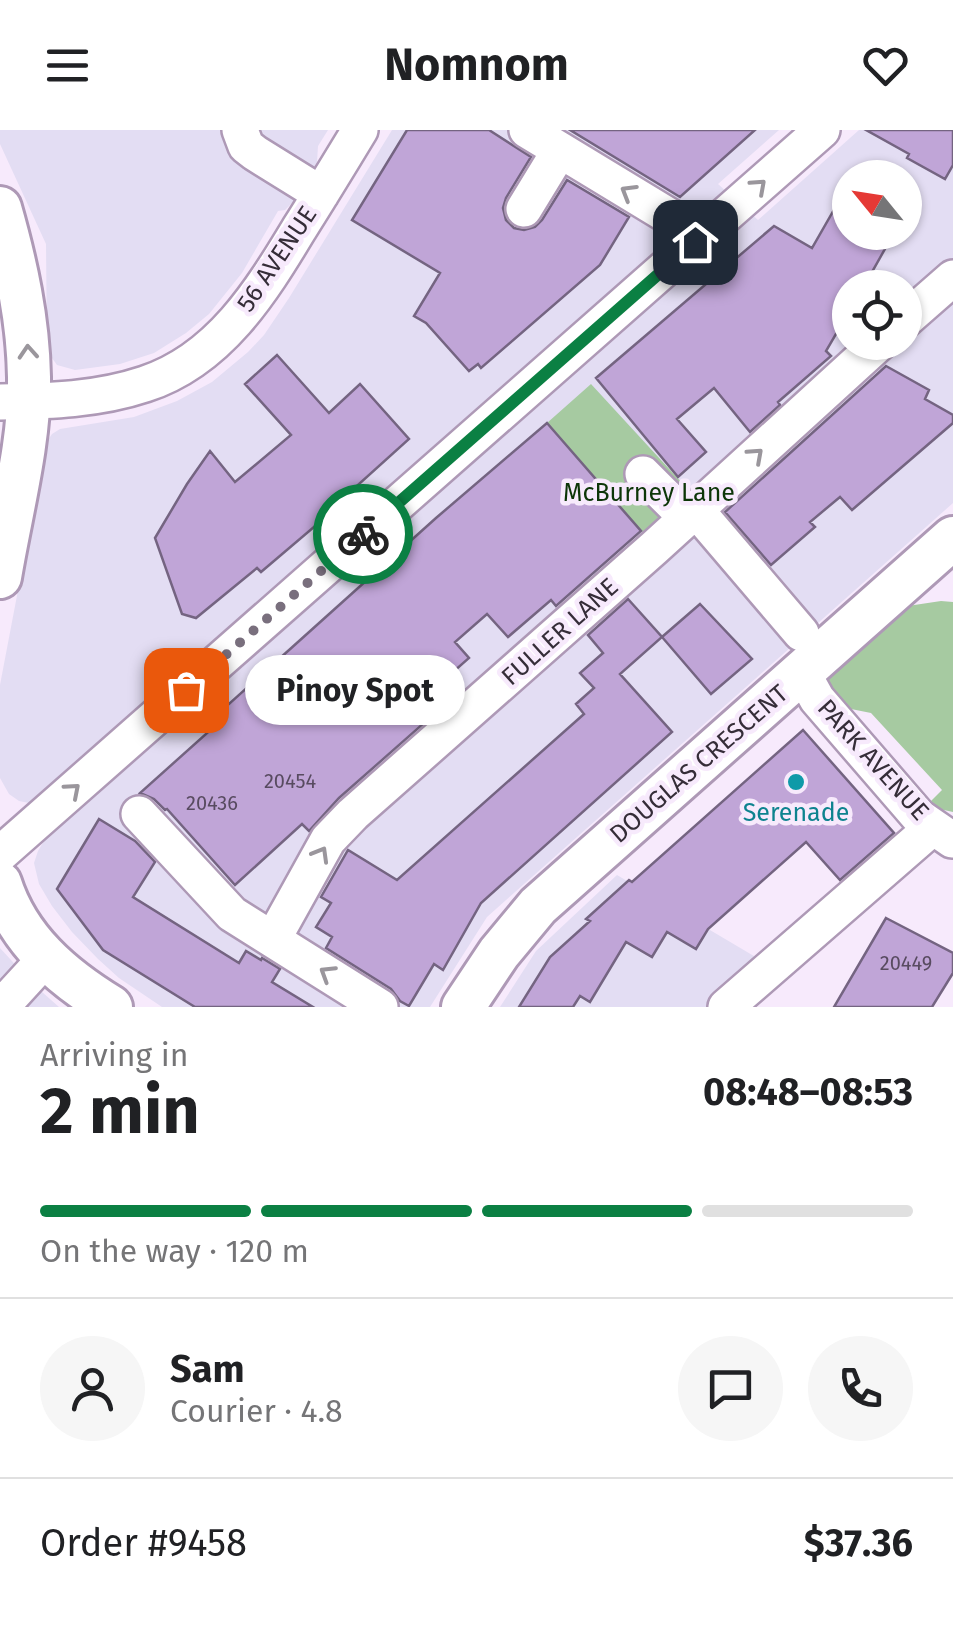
<!DOCTYPE html>
<html lang="en">
<head>
<meta charset="utf-8">
<style>
  body { margin:0; font-family:"Fira Sans",sans-serif; background:#f6f6f6; color:#202124; height:100vh; display:flex; flex-direction:column; font-size:38px; white-space:nowrap }
  * { box-sizing:border-box; margin:0 }
  p { font-size:32px; color:#757577 }
  .icon { flex:none; width:55px; height:55px; fill:none; stroke:currentColor; stroke-width:2; stroke-linecap:round; stroke-linejoin:round }
  .map { position:relative; height:877px; overflow:hidden }
  .drawer { display:flex; flex-direction:column; background:#fff; flex:1 }
  .drawer>* { flex:none }
  .needle { width:65px; rotate:300deg }
  .controls { position:absolute; left:832px; top:30px; display:grid; gap:20px }
  .controls a { display:grid; place-items:center; width:90px; height:90px; border-radius:50%; background:#fff; box-shadow:0 2px 8px #0004; font-size:50px }
  .pin { position:absolute; display:grid; place-items:center; width:85px; height:85px; color:#fff; margin:-42px; border-radius:20px; box-shadow:0 5px 15px #0006 }
  .courier { position:absolute; display:grid; place-items:center; width:100px; height:100px; margin:-50px; border:8px solid #0b8043; border-radius:50%; background:#fff; color:#222; box-shadow:0 2px 12px #0007 }
  .bubble { position:absolute; height:70px; border-radius:35px; background:#fff; box-shadow:0 2px 8px #0004; font-size:32px; font-weight:700; line-height:70px; text-align:center }
  .head em { font-style:normal; font-weight:700 }
  .head div { display:flex; flex-direction:column-reverse }
  .head { display:flex; align-items:center; justify-content:space-between; height:170px; padding:0 40px }
  h1 { font-size:65px; font-weight:700; line-height:75px }
  .bar { display:grid; grid-template-columns:repeat(4,1fr); gap:15px 10px; align-content:center; height:120px; padding:0 40px }
  .bar i { height:12px; border-radius:8px; background:#e0e0e0 }
  .bar .on { background:#0b8043 }
  .bar p { grid-column:span 4 }
  .line { display:flex; align-items:center; gap:25px; padding:0 40px; border-top:2px solid #e0e0e0 }
  .line div { flex:1 }
  .round { display:grid; place-items:center; flex:none; width:105px; height:105px; border-radius:52px; background:#f6f6f6 }
  header { display:flex; justify-content:space-between; align-items:center; height:130px; padding:0 40px; background:#fff; font-size:45px; font-weight:700 }
  .map>svg:first-child { display:block }
  .commercial { fill:#e3ddf3; fill-rule:evenodd }
  .green { fill:#a6caa1 }
  .building { fill:#c0a5d7; stroke:#746481; stroke-width:2.5 }
  .lines { fill:none; stroke-linecap:round; stroke-linejoin:round }
  .minor-casing { stroke:#ae99b6; stroke-width:40 }
  .major-casing { stroke:#ae99b6; stroke-width:48 }
  .minor { stroke:#fff; stroke-width:35 }
  .major { stroke:#fff; stroke-width:42 }
  .oneway { stroke:#9a969c }
  .done { stroke:#796f7d; stroke-width:10; stroke-dasharray:0 18 }
  .route { stroke:#0b8043; stroke-width:12 }
  .culture-dot { fill:#0f9aa8; stroke:#f7eafc; stroke-width:4 }
  .labels { text-anchor:middle; dominant-baseline:central; stroke-width:9; stroke-linejoin:round; paint-order:stroke }
  .number-label { font-size:20px; fill:#584b60 }
  .street-label { font-size:25px; fill:#352d38; stroke:#f7eafc }
  .park-label { font-size:25px; fill:#0d3608; stroke:#f7eafc }
  .culture-label { font-size:25px; fill:#0d838f; stroke:#f7eafc }
</style>
</head>
<body>
<header><svg class="icon" aria-label="menu" viewBox="0 0 24 24"><path d="M4 6h16M4 12h16M4 18h16"/></svg>Nomnom<svg class="icon" aria-label="heart" viewBox="0 0 24 24"><path d="M12 20l-8-8c-3-5 5-10 8-4 3-6 11-1 8 4z"/></svg></header>
<div class="map">
<svg width="953" height="877" viewBox="0 0 953 877">
  <rect width="100%" height="100%" fill="#f7eafc"/>
  <path class="commercial" d="M0,0H328L318,16L317,32L294,71L285,80L278,81L242,143L209,184L186,203L154,223L120,234L75,240L57,235L47,221L46,114L0,14Z
    M392,0H779L718,54L758,90L859,0H953V373L487,787L430,877H162L119,848L98,829L72,802L52,776L39,754L34,733L38,721L51,699L34,674L19,671L9,664L0,648V555L46,313L52,304L60,299L134,287L177,271L212,252L248,222L264,205L289,168ZM850,48H905V102H850ZM850,158H905V212H850Z
    M617,745L764,832L712,877H500L536,821Z
    M0,818L33,854L59,877H0Z"/>
  <path class="green" d="M591,254L695,367L646,407L547,293Z
    M941,471L953,472V682L926,676L942,660L871,583L836,576L827,552L830,543L901,477Z"/>
  <path class="building" d="M407,0H489L531,27L506,68L503,78L506,90L514,98L524,100L535,97L542,90L567,50L629,87L600,135L481,238L478,234L469,241L426,193L414,186L440,143L352,90Z
    M570,0H755L680,67Z
    M866,0H953V35L945,49L907,28L909,24Z
    M835,78L850,87V102H877L890,110L863,158H850V180L826,221L831,226L778,272L780,275L750,302L714,258L677,289L706,322L678,347L596,248L774,96L812,118Z
    M277,225L329,283L360,254L409,309L339,372L341,374L261,442L257,438L196,488L182,484L155,408L187,354L210,321L235,352L291,305L245,254Z
    M886,236L929,260L925,269L953,285V293L852,380L840,367L810,392L815,397L771,435L725,382Z
    M547,293L641,401L556,476L551,470L508,507L487,484L455,512L469,528L419,572L432,586L339,668L309,701L302,694L235,755L167,679L165,680L154,669L140,663L215,596L210,591L436,388Z
    M628,469L662,507L620,544L672,602L481,773L443,840L434,834L409,876L400,871L391,859L326,818L332,807L316,797L331,773L321,767L348,720L397,750L584,584L576,574L594,558L580,543L603,523L588,505Z
    M700,474L752,529L711,564L662,507Z
    M803,600L894,703L840,750L806,712L708,799L696,819L667,802L652,827L626,812L590,872L580,866L573,877H519L550,827L590,791L586,789L629,750L632,752Z
    M99,689L135,711L155,732L133,767L239,833L246,821L261,830L262,828L280,839L272,852L313,877H195L103,820L57,759Z
    M886,788L953,823V843L932,877H834Z"/>
  <g class="lines">
    <defs>
      <path id="minor" d="M240,0L246,16L255,23L321,64
        M527,0L677,91L695,112
        M524,79L560,20
        M905,190L953,148
        M0,272C50,271 97,270 145,254C219,230 261,162 299,99C320,66 340,33 360,0
        M643,344L676,377L683,391
        M676,377L702,387L801,503
        M802,542L817,569L919,687L952,710
        M139,684L232,784L380,877
        M0,724L822,0
        M273,809L328,710L353,684L654,418L880,212
        M3,875L46,828
        M726,877L933,697"/>
      <path id="major" d="M0,78C16,134 28,189 29,247C30,313 11,381 0,447
        M0,753C18,810 62,847 111,877
        M463,877L499,823L538,776L953,408"/>
    </defs>
    <use href="#minor" class="minor-casing"/>
    <use href="#major" class="major-casing"/>
    <use href="#minor" class="minor"/>
    <use href="#major" class="major"/>
  </g>
  <defs><path id="oneway-chevron" d="M-2-3.5L2.5 0L-2 3.5" fill="none" stroke-width="1.6" stroke-linecap="round" stroke-linejoin="round" transform="scale(2.5)"/></defs>
  <g class="oneway">
    <use href="#oneway-chevron" transform="translate(759 56) rotate(-42)"/>
    <use href="#oneway-chevron" transform="translate(628 62) rotate(-149)"/>
    <use href="#oneway-chevron" transform="translate(28 222) rotate(-94)"/>
    <use href="#oneway-chevron" transform="translate(756 325) rotate(-42)"/>
    <use href="#oneway-chevron" transform="translate(73 660) rotate(-41)"/>
    <use href="#oneway-chevron" transform="translate(321 724) rotate(-60)"/>
    <use href="#oneway-chevron" transform="translate(327 843) rotate(-148)"/>
  </g>
  <g class="lines">
    <path class="done" d="M186,560L363,404"/>
    <path class="route" d="M363,404L695,112"/>
  </g>
  <circle class="culture-dot" cx="796" cy="652" r="10"/>
  <g class="labels">
    <g class="number-label">
      <text x="290" y="651">20454</text>
      <text x="212" y="673">20436</text>
      <text x="906" y="833">20449</text>
    </g>
    <g class="street-label">
      <text transform="translate(277 129) rotate(-56)">56 AVENUE</text>
      <text transform="translate(560 502) rotate(-42)">FULLER LANE</text>
      <text transform="translate(873 630) rotate(48)">PARK AVENUE</text>
      <text transform="translate(699 634) rotate(-41)">DOUGLAS CRESCENT</text>
    </g>
    <g class="park-label">
      <text x="649" y="363">McBurney Lane</text>
    </g>
    <g class="culture-label">
      <text x="796" y="683">Serenade</text>
    </g>
  </g>
</svg>
<div class="controls">
<a><svg class="needle" viewBox="-14 -14 28 28"><path d="M0-13l5 13h-10z" fill="#e53935"/><path d="M0 13l5-13h-10z" fill="#757577"/></svg></a>
<a><svg class="icon" aria-label="locate" viewBox="0 0 24 24"><circle cx="12" cy="12" r="6"/><path d="M12 2v4M12 18v4M2 12h4M18 12h4"/></svg></a>
</div>
<div class="pin" style="left:186px;top:560px;background:#ea580c"><svg class="icon" aria-label="bag" viewBox="0 0 24 24"><path d="M5 8h14l-1 12H6zM9 8a3 3 0 0 1 6 0"/></svg></div>
<div class="pin" style="left:695px;top:112px;background:#1f2937"><svg class="icon" aria-label="home" viewBox="0 0 24 24"><path d="M3 11l9-7 9 7M6 9v11h12V9"/></svg></div>
<div class="courier" style="left:363px;top:404px"><svg class="icon" aria-label="bike" viewBox="0 0 24 24"><circle cx="6" cy="16" r="4"/><circle cx="18" cy="16" r="4"/><path d="M6 16l4-8h5l3 8M10 8l3 8H6M13 5h3"/></svg></div>
<div class="bubble" style="left:245px;top:525px;width:220px">Pinoy Spot</div>
</div>
<section class="drawer">
<div class="head"><div><h1>2 min</h1><p>Arriving in</p></div><em>08:48–08:53</em></div>
<div class="bar"><i class="on"></i><i class="on"></i><i class="on"></i><i></i><p>On the way · 120 m</p></div>
<div class="line" style="height:180px"><a class="round"><svg class="icon" aria-label="person" viewBox="0 0 24 24"><circle cx="12" cy="8" r="4"/><path d="M4 21q1-7 8-7t8 7"/></svg></a><div><b>Sam</b><p>Courier · 4.8</p></div><a class="round"><svg class="icon" aria-label="chat" viewBox="0 0 24 24"><path d="M4 5h16v11H9l-5 4z"/></svg></a><a class="round"><svg class="icon" aria-label="phone" viewBox="0 0 24 24"><path d="M5 4h4l2 5-3 2q2 4 5 5l2-3 5 2v4C11 20 4 13 5 4z"/></svg></a></div>
<div class="line" style="height:130px"><div>Order #9458</div><b>$37.36</b></div>
</section>
</body>
</html>
